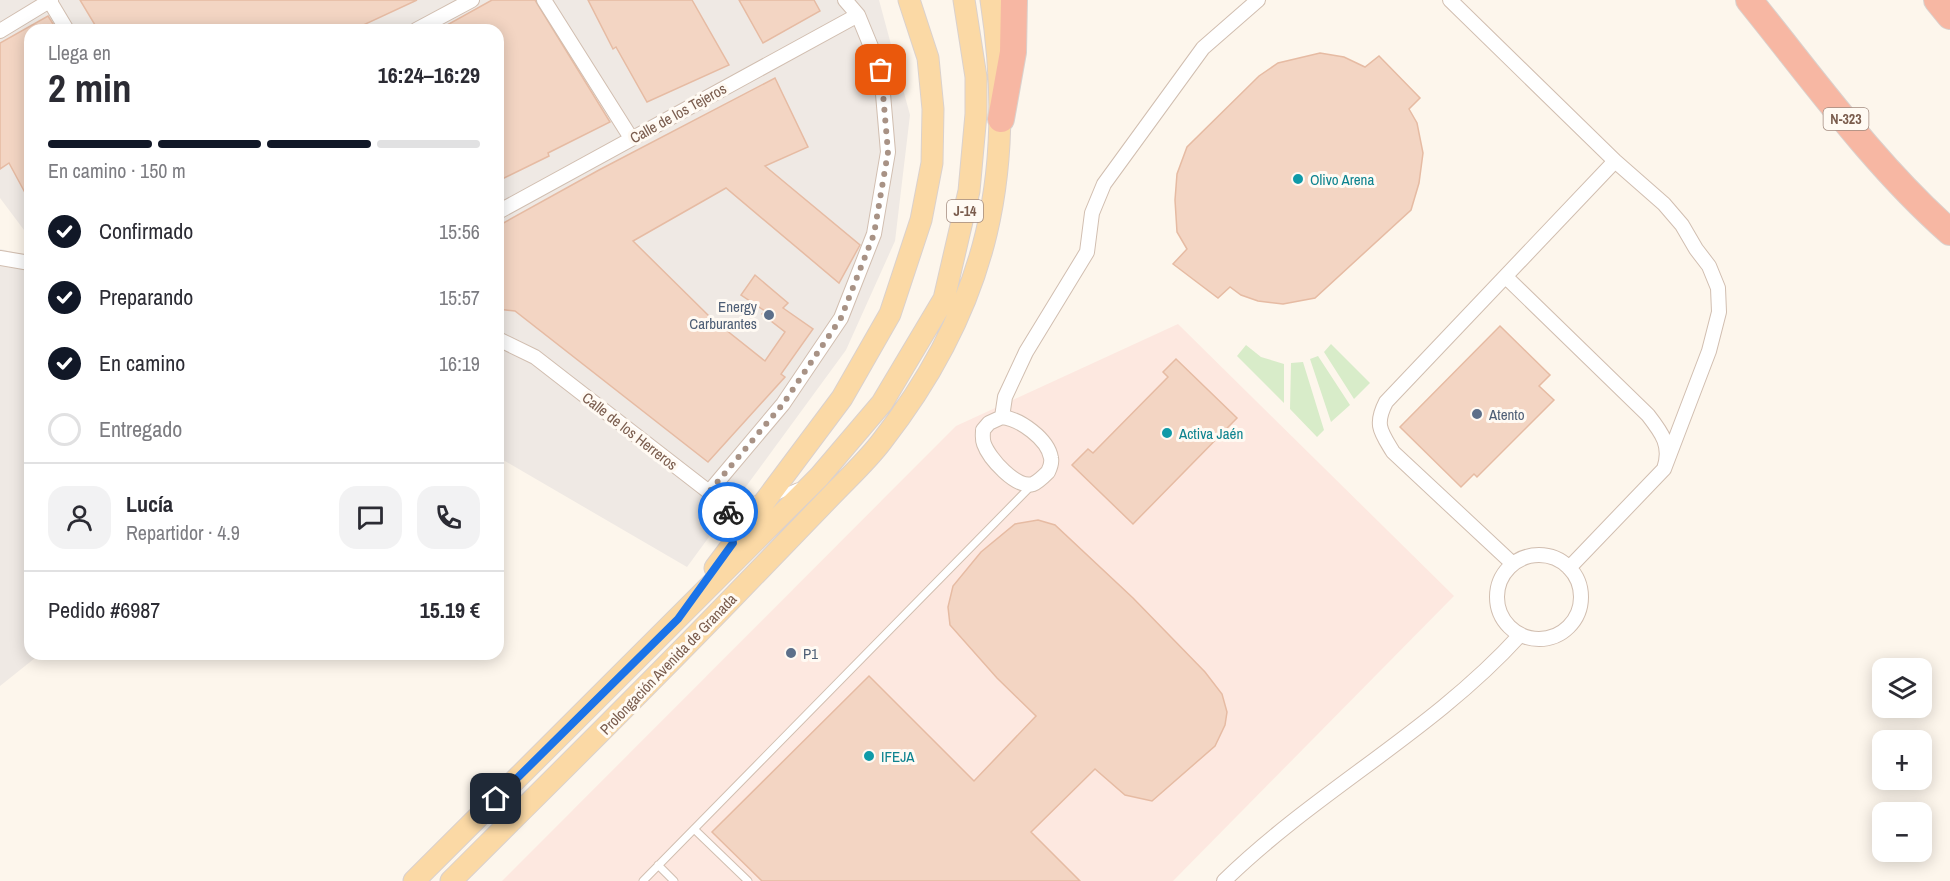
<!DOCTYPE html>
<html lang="es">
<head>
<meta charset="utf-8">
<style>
  body { margin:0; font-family:"Archivo Narrow",sans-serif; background:#f2f2f3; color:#2b2b33; height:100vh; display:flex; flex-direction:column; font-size:22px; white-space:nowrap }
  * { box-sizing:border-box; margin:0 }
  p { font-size:20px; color:#7c7c81 }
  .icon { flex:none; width:33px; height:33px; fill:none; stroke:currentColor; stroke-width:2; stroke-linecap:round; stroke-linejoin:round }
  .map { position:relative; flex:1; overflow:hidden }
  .drawer { position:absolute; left:24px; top:24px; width:480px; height:636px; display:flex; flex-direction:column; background:#fff; border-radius:18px; box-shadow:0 3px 15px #0003 }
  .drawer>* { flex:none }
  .controls { position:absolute; left:1872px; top:658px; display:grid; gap:12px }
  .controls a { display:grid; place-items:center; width:60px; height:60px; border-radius:12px; background:#fff; box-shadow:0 3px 15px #0003; font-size:30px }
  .pin { position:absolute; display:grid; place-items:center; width:51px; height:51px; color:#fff; margin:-26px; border-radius:12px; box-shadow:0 3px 9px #0006 }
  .courier { position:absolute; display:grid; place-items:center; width:60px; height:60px; margin:-30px; border:4px solid #1a73e8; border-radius:50%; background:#fff; color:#222; box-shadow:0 2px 8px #0007 }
  .overview em { font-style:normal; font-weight:700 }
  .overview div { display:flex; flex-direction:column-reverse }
  .overview { display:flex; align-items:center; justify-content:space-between; height:102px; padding:0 24px }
  h1 { font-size:39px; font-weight:700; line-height:45px }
  .bar { display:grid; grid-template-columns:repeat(4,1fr); gap:9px 6px; align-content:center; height:72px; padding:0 24px }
  .bar i { height:8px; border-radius:4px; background:#e1e1e2 }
  .bar .on { background:#111827 }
  .bar p { grid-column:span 4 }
  .line { display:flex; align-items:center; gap:15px; padding:0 24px; border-top:2px solid #e1e1e2 }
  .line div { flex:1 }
  .round { display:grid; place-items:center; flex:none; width:63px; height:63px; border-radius:18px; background:#f2f2f3 }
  ol { padding:0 24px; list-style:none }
  li { display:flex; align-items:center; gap:18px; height:66px }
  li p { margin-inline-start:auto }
  li .icon { padding:6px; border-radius:50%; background:#111827; color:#fff; stroke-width:4 }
  li:last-child { color:#7c7c81 }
  li i { width:33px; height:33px; border:3px solid #e1e1e2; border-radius:50% }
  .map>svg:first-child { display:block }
  .commercial { fill:#fde8e0 }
  .industrial { fill:#efe9e4 }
  .green { fill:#d8ecc9 }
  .building { fill:#f3d5c3; stroke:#e6bba3; stroke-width:1.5 }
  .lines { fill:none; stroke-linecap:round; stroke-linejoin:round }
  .lane-casing { stroke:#d1beb0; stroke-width:9 }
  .street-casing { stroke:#d1beb0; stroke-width:16 }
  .primary-casing { stroke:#dad1cd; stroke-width:23 }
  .highway-casing { stroke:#dad1cd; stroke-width:28 }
  .lane { stroke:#fff; stroke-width:7 }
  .street { stroke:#fff; stroke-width:14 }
  .primary { stroke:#fbd9a5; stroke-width:21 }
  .highway { stroke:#f7b7a3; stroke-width:26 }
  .done { stroke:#a89285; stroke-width:6; stroke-dasharray:0 10.8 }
  .route { stroke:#1a73e8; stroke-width:8 }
  .culture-dot { fill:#0f9aa8; stroke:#fffaf3; stroke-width:2 }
  .service-dot { fill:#5c6f8a; stroke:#fffaf3; stroke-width:2 }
  .labels { text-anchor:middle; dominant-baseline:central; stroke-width:6; stroke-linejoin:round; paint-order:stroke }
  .shield { fill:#fffaf3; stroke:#a28b7f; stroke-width:1.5 }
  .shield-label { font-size:14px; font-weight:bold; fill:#7a5c4d }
  .street-label { font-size:15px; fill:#7a5c4d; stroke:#fffaf3 }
  .culture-label { font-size:15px; fill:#0d838f; stroke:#fffaf3; text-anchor:start }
  .service-label { font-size:15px; fill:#4e5e75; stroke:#fffaf3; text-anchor:start }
</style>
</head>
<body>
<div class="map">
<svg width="1950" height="881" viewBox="0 0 1950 881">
  <rect width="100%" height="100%" fill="#fdf6ec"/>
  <path class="commercial" d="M1178,324L1454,596L1173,881H502L956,426Z"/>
  <path class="industrial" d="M0,0H879L910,115L895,241L846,350L687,567L498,457V30H30V238L0,198Z
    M0,249L30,256V654H40L0,686Z"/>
  <path class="green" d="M1331,344L1370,383L1354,399L1324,352Z
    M1246,345L1261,357L1284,364V403L1237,356Z
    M1318,356L1350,405L1331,422L1310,359Z
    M1303,362L1324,430L1317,437L1290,409L1291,363Z"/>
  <path class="building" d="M80,0H417L361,26L363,30H98Z
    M492,0H535L610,122L548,153L549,156L498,181V30H438Z
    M588,0H692L729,65L647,102L616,47L613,49Z
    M739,0H814L820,11L763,43Z
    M48,16L57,30H30V202L9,163L0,169V43Z
    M1320,53L1344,57L1365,67L1379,56L1420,98L1409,109L1417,123L1423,153L1419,183L1411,210L1315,298L1283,304L1258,301L1241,295L1230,287L1218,298L1173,264L1187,249L1177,232L1175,200L1177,174L1187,147L1259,76L1278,63Z
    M775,78L808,147L765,166L860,245L839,283L726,188L633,241L711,318L765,361L785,332L762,314L765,311L741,295L755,275L788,303L783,308L813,329L781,374L785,377L708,462L515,311L498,309V226L599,170Z
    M1500,326L1550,375L1539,386L1554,400L1477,477L1474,474L1461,487L1400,427Z
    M1176,359L1237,418L1133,524L1072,465L1088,449L1093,453L1168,377L1163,372Z
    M1038,520L1055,525L1133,598L1205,672L1222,694L1227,712L1225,725L1215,746L1152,801L1125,795L1095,769L1031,832L1080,881H762L712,832L869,676L974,781L1036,716L997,678L950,625L948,607L953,586L981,552L1015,524Z"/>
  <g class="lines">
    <defs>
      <path id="lane" d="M775,497L797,487
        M725,501L761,500
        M694,829L748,881
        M658,865L674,881
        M643,881L1031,486"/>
      <path id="street" d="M49,0L67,30
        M544,0L631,138
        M1450,0L1615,161L1664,204L1682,225L1696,249L1709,266L1718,288L1719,312L1709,351L1664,469
        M416,30L472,0
        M0,31L51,0
        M498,212L858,15
        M0,258L30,263
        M1506,277L1648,415C1662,433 1672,446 1664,469L1569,568
        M498,339L535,357L709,492L725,501L733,543
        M1002,417L1005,397L1026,352L1087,252L1092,213L1104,184L1203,48L1258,0
        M1002,417C1020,419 1048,439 1051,458C1052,463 1050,468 1048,472C1044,476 1038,482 1033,484C1016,489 989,458 984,444C982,439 983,435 983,430L989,423Z
        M709,492L783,404L841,318L874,234L888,152L881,71L858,15L845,0
        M1497 597a42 42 0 1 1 84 0a42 42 0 1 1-84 0Z
        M1513,564L1393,452C1381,432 1374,425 1386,402L1615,161
        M1224,881C1316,791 1433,731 1520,635"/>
      <path id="primary" d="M715,568L842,398L890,314L921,220L932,163L933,109L928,58L909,0
        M414,881L819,477L882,403L944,299L969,191L976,114V77L964,0
        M451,881C549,783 647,687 743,587C772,557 801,527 830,497C848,478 867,461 882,441C989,304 1017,170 991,0"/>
      <path id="highway" d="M1749,0C1813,79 1874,165 1950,232
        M1937,0L1950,16
        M1001,119L1013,52L1014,0"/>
    </defs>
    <use href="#lane" class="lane-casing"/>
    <use href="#street" class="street-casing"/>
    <use href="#primary" class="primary-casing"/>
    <use href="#highway" class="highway-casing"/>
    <use href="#lane" class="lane"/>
    <use href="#street" class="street"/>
    <use href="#primary" class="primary"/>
    <use href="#highway" class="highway"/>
  </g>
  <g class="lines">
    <path class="done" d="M728,512L725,501L709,492L783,404L841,318L874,234L888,152L881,70"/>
    <path class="route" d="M496,799L678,619L733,543L728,512"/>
  </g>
  <g class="culture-dot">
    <circle cx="1298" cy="179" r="6"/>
    <circle cx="1167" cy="433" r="6"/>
    <circle cx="869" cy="756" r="6"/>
  </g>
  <g class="service-dot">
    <circle cx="769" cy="315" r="6"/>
    <circle cx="1477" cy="414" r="6"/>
    <circle cx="791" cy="653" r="6"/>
  </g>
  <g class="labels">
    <g class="shield">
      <rect x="1823.5" y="108" width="45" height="22" rx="4.5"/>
      <rect x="947" y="200" width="36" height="22" rx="4.5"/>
    </g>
    <g class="shield-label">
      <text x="1846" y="119">N-323</text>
      <text x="965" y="211">J-14</text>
    </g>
    <g class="street-label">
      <text transform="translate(678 113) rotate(-29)">Calle de los Tejeros</text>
      <text transform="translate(630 431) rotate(38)">Calle de los Herreros</text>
      <text transform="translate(668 664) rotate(-46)">Prolongación Avenida de Granada</text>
    </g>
    <g class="culture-label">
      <text x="1310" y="179">Olivo Arena</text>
      <text x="1179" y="433">Activa Jaén</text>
      <text x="881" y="756">IFEJA</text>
    </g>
    <g class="service-label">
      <text x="757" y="306" text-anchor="end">Energy<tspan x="757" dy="17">Carburantes</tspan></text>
      <text x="1489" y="414">Atento</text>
      <text x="803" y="653">P1</text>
    </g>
  </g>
</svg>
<div class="controls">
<a><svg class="icon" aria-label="layers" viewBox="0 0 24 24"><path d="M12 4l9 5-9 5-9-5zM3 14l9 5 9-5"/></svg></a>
<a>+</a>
<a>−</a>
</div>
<div class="pin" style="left:881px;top:70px;background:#ea580c"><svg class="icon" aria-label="bag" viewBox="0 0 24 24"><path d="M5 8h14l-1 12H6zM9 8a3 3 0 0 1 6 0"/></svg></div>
<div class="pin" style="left:496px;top:799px;background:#1f2937"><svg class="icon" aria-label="home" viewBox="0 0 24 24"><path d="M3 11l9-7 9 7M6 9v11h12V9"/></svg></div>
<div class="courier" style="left:728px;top:512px"><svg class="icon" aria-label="bike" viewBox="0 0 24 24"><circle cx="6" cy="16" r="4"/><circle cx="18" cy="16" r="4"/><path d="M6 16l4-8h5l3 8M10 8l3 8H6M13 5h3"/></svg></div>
<section class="drawer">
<div class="overview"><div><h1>2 min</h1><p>Llega en</p></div><em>16:24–16:29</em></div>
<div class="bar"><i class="on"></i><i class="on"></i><i class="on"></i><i></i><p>En camino · 150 m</p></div>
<ol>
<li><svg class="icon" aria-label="check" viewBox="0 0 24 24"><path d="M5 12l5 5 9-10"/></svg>Confirmado<p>15:56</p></li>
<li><svg class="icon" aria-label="check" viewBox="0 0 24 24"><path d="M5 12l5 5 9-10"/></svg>Preparando<p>15:57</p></li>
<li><svg class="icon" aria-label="check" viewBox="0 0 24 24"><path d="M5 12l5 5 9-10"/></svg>En camino<p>16:19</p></li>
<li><i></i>Entregado</li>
</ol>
<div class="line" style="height:108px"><a class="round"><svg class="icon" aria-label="person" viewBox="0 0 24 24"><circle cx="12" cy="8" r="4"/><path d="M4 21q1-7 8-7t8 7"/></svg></a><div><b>Lucía</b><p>Repartidor · 4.9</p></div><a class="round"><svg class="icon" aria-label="chat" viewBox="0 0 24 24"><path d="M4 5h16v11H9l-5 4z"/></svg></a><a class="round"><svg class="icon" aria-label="phone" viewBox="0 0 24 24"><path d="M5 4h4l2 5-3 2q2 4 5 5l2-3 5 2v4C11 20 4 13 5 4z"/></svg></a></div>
<div class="line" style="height:78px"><div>Pedido #6987</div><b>15.19 €</b></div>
</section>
</div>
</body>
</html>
